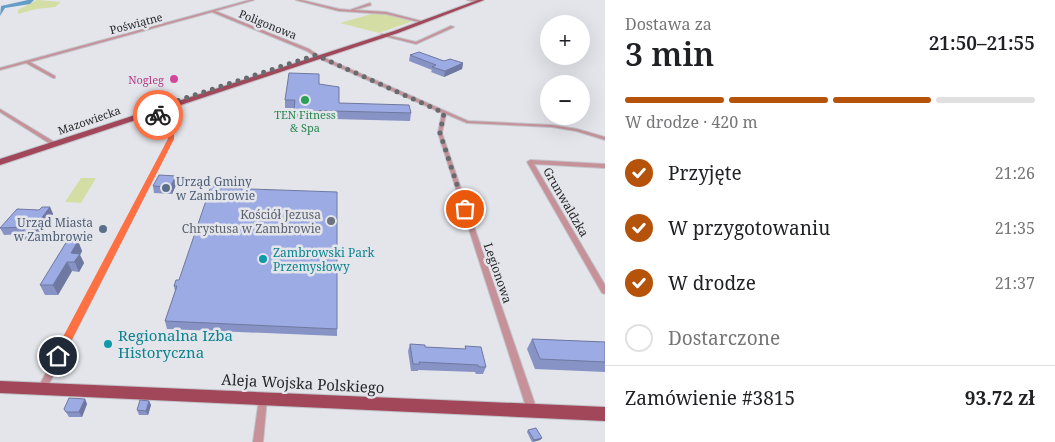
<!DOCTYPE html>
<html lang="pl">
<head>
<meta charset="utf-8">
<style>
  body { margin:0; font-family:"Noto Serif",serif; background:#f2f2f2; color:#202124; height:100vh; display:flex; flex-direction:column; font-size:19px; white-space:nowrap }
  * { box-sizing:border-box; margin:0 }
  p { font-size:16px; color:#757577 }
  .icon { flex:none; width:28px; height:28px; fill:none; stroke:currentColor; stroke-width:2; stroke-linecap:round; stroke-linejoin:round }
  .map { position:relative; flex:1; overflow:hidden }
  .details { display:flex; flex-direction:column; background:#fff; width:450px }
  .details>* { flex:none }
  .fabs { position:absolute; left:540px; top:15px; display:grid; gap:10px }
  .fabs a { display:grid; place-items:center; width:50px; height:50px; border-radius:50%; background:#fff; box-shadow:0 5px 20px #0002; font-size:25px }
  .pin { position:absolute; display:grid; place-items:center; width:42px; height:42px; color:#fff; margin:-21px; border:2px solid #fff; border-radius:50%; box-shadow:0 1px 5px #0007 }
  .courier { position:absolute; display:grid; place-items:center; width:50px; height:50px; margin:-25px; border:4px solid #ff7043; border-radius:50%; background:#fff; color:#222; box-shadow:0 1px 6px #0007 }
  .headline em { font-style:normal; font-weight:600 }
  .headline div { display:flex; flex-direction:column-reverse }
  .headline { display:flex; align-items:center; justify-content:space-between; height:85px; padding:0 20px }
  h1 { font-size:32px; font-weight:600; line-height:38px }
  .bar { display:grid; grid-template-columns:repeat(4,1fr); gap:8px 5px; align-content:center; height:60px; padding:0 20px }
  .bar i { height:6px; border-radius:4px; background:#e0e0e0 }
  .bar .on { background:#b45309 }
  .bar p { grid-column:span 4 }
  .line { display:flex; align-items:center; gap:12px; padding:0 20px; border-top:1px solid #e0e0e0 }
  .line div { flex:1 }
  ol { padding:0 20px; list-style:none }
  li { display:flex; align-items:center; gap:15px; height:55px }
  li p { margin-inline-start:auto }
  li .icon { padding:5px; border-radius:50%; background:#b45309; color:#fff; stroke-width:4 }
  li:last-child { color:#757577 }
  li i { width:28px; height:28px; border:2px solid #e0e0e0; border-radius:50% }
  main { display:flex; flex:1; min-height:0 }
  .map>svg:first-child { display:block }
  .green { fill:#d4dea4 }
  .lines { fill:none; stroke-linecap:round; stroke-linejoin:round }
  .river { fill:#649dc5; fill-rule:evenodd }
  .street-casing { stroke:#c1c3c8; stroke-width:2 }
  .primary-casing { stroke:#c1c3c8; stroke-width:2 }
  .street { fill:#c69198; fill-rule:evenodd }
  .primary { fill:#a24659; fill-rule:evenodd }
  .wall { fill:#8793c4 }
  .shaded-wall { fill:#6e78a0 }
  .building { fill:#9dabe4; stroke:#6e78a0 }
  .route { fill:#ff7043 }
  .done { stroke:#696a6e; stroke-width:5; stroke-dasharray:0 9 }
  .hotel-dot { fill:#d1479c; stroke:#e3e5eb; stroke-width:2 }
  .leisure-dot { fill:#2e9e5b; stroke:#e3e5eb; stroke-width:2 }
  .service-dot { fill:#5c6f8a; stroke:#e3e5eb; stroke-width:2 }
  .worship-dot { fill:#6b7280; stroke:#e3e5eb; stroke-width:2 }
  .culture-dot { fill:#0f9aa8; stroke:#e3e5eb; stroke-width:2 }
  .labels { text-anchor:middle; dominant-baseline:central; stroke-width:5; stroke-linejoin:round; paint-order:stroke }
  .far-street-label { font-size:11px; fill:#27282a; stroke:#e3e5eb }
  .far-hotel-label { font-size:11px; fill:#b23c85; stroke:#e3e5eb; text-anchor:end }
  .far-leisure-label { font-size:11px; fill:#27864d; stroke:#e3e5eb }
  .service-label { font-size:12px; fill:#4e5e75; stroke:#e3e5eb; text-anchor:start }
  .street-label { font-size:12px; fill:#27282a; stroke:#e3e5eb }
  .worship-label { font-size:12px; fill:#5b616d; stroke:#e3e5eb; text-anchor:end }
  .culture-label { font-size:12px; fill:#0d838f; stroke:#e3e5eb; text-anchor:start }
  .near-culture-label { font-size:15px; fill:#0d838f; stroke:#e3e5eb; text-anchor:start }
  .near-street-label { font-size:15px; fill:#27282a; stroke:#e3e5eb }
</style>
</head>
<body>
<main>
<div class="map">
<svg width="605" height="442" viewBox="0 0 605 442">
  <rect width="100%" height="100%" fill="#e3e5eb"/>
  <path class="green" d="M37,0L61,2L55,7L36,9L18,14V10Z
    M378,12L413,21L379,33L340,23Z
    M81,178H96L81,203L65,202Z"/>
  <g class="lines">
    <path class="river" d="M28,0H34L30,4L5,8L0,16L1,6Z"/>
    <defs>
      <path id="street" d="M250,0H254L215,11L309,49L318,55L468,121L552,125L577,129L605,137V140L576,131L552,127L467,123L446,114L442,133L537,410L535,413L532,414L529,413L527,410L438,133L442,113L316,57L307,51L212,12L30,62L55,76V78H53L26,63L0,70V68Z
        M296,0H301L339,9L350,10L370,3L371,5L354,10L386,12L425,22L423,23L386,14L339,11Z
        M467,0H477L480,1L479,2Z
        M451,26L454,27L416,44L380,35L382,34L416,42Z
        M150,108H154L171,129L173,139L45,392L42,393L39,392L38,389L39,386L169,139L167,129L150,110Z
        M0,109L56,143L57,144L56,145H52L0,112Z
        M530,160L605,164V168L534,164L605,285V294L602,293L527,162Z
        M263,395L266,396L267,399L263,442H253L259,399L260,396Z"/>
      <path id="primary" d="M478,0H484L398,33L0,165V159L394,31Z
        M0,381L605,407V421L0,393Z"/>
    </defs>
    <use href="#street" class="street-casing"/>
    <use href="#primary" class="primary-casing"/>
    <use href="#street" class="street"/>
    <use href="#primary" class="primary"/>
  </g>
  <path class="wall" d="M410,55L444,61L463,63L462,69L444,77L431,72L432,70L409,61Z
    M319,84L339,103L411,113L410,121L294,118V108H285V100Z
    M177,183L172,194L154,193L153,186Z
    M222,186V188L337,329V336L167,329L165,321L175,291L174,286L179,280Z
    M50,207L53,214L33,241L25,240L22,234L4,235L0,228L39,210Z
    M78,241L82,251L80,255L84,263L79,272L72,271L58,295H45L40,285Z
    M532,339L605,342V372L535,369L527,349Z
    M410,344L425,347L465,349V346L486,367L483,374H476L475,372L418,370V371H411L408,351Z
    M85,399L87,404L82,417H69L64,409Z
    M149,401L151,405L148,415H139L137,410Z
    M528,430L542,438L540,440L532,442L527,432Z"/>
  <path class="shaded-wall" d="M463,63L462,69L444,77L445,71Z
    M176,176L177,183L172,194L170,187Z
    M50,207L53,214L33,241L30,233Z
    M78,241L82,251L80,255L84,263L79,272L71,253Z
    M67,262L72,271L58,295L53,285Z
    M85,399L87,404L82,417L79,412Z
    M149,401L151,405L148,415L146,411Z
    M542,438L540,440L532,442L534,440Z"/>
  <path class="building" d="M419,52L444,61L450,59L463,63L445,71L432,67L436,65L410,55Z
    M289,73L319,74V84L339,87V103L409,105L411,113L294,110L295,100H285Z
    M159,175L176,176L170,187L153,186Z
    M211,186H222L221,188L337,192V329L165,321L177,286H174L176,280H179Z
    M42,207H50L30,233H21L26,227L0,228L17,209L39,210Z
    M67,241H78L71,253L80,254L74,262H67L53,285H40Z
    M532,339L605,342V362L540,359Z
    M410,344L425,345V347L466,349L465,346L481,347L486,367H479L478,365L419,362L420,364H413Z
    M69,398L85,399L79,412H66L64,409Z
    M140,400L149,401L146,411L137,410Z
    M536,428L542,438L534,440L528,430Z"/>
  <path class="route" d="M156,114H160L174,132V139L62,359H55L53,356L55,352L168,139V132Z"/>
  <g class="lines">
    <path class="done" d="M158,115L152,109L316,55L444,113L440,133L465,209"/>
  </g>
  <circle class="hotel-dot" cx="174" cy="79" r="5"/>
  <circle class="leisure-dot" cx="305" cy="100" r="5"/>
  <g class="service-dot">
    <circle cx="166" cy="188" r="5"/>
    <circle cx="103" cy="229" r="5"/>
  </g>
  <circle class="worship-dot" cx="331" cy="221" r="5"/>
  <g class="culture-dot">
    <circle cx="263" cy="259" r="5"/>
    <circle cx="108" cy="344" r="5"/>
  </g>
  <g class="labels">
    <g class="far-street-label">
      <text transform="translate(136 23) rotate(-15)">Poświątne</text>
      <text transform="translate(268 24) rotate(22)">Poligonowa</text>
      <text transform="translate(89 120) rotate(-19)">Mazowiecka</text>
    </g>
    <g class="far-hotel-label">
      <text x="164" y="79">Nogleg</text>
    </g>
    <g class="far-leisure-label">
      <text x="305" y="114">TEN Fitness<tspan x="305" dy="13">&amp; Spa</tspan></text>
    </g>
    <g class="service-label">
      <text x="176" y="181">Urząd Gminy<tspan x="176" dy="14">w Zambrowie</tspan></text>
      <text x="93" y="222" text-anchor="end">Urząd Miasta<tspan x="93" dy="14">w Zambrowie</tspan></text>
    </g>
    <g class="street-label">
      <text transform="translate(566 202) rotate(60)">Grunwaldzka</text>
      <text transform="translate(498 273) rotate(71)">Legionowa</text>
    </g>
    <g class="worship-label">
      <text x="321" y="214">Kościół Jezusa<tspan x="321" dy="14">Chrystusa w Zambrowie</tspan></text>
    </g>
    <g class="culture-label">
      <text x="273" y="252">Zambrowski Park<tspan x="273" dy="14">Przemysłowy</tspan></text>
    </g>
    <g class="near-culture-label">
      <text x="118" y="335">Regionalna Izba<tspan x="118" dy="17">Historyczna</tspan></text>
    </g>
    <g class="near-street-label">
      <text transform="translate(303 383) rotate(3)">Aleja Wojska Polskiego</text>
    </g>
  </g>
</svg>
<div class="fabs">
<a>+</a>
<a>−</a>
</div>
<div class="pin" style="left:465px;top:209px;background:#ea580c"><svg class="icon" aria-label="bag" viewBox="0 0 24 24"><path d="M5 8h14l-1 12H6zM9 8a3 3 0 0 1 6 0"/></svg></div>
<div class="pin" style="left:58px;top:356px;background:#1f2937"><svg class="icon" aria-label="home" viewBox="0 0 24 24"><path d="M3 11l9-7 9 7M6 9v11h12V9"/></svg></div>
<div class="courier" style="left:158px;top:115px"><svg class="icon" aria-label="bike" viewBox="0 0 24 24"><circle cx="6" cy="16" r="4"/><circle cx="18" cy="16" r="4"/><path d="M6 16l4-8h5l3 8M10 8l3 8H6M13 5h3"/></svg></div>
</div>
<section class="details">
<div class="headline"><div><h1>3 min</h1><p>Dostawa za</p></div><em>21:50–21:55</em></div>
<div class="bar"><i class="on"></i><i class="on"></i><i class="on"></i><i></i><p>W drodze · 420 m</p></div>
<ol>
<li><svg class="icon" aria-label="check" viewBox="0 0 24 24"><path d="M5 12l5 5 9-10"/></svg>Przyjęte<p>21:26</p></li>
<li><svg class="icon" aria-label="check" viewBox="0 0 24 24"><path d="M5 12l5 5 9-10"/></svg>W przygotowaniu<p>21:35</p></li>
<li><svg class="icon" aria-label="check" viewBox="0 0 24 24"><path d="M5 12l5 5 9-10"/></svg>W drodze<p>21:37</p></li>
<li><i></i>Dostarczone</li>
</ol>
<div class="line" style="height:65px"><div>Zamówienie #3815</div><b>93.72 zł</b></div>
</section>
</main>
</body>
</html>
